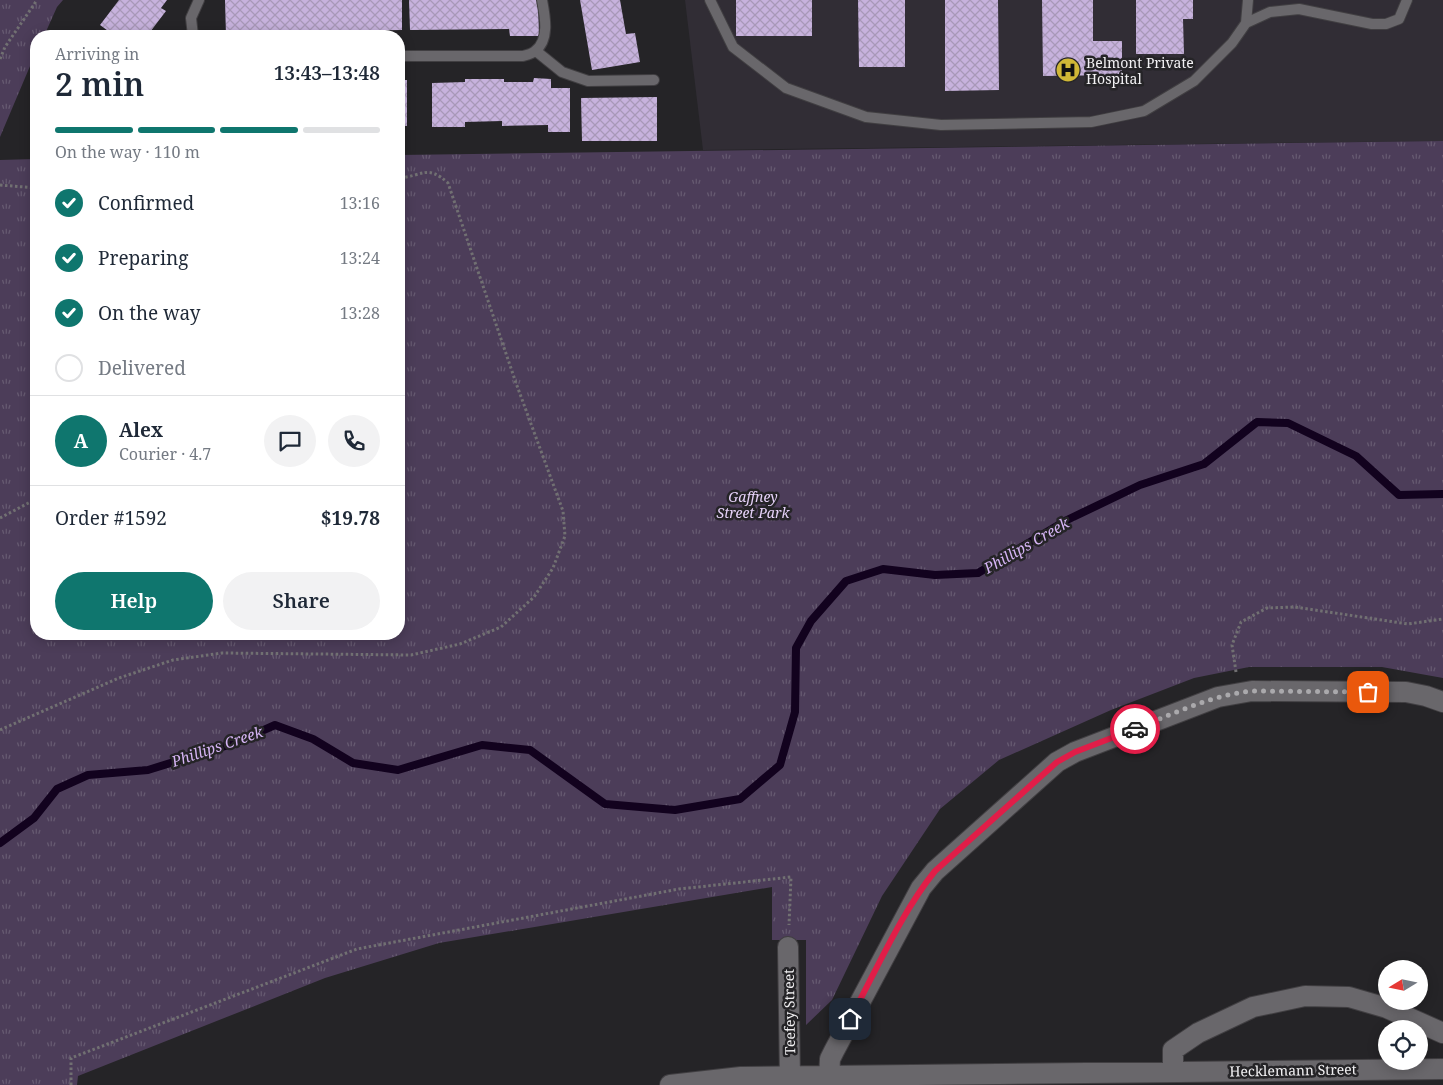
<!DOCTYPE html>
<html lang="en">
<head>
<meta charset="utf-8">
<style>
  body { margin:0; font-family:"Noto Serif",serif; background:#f2f2f3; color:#1f2937; height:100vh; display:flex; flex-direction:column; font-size:19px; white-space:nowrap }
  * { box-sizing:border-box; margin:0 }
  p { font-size:16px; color:#747a83 }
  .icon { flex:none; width:28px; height:28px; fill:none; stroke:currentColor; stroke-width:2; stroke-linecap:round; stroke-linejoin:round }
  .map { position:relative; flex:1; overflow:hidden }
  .side { position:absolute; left:30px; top:30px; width:375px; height:610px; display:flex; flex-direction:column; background:#fff; border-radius:20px; box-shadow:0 2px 12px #0003 }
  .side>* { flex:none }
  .needle { width:32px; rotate:260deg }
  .tools { position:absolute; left:1378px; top:960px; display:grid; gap:10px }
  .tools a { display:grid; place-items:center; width:50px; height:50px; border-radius:50%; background:#fff; box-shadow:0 2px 12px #0003; font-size:25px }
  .pin { position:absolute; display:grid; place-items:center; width:42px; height:42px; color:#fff; margin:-21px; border-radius:10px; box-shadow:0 2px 8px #0006 }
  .courier { position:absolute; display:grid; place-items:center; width:50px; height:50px; margin:-25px; border:4px solid #e11d48; border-radius:50%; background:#fff; color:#222; box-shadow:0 1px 6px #0007 }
  .summary em { font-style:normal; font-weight:600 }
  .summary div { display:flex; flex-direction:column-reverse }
  .summary { display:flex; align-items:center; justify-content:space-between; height:85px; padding:0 25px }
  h1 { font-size:32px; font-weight:600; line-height:38px }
  .bar { display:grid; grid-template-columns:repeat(4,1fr); gap:8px 5px; align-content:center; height:60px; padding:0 25px }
  .bar i { height:6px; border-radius:4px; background:#e0e1e3 }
  .bar .active { background:#0f766e }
  .bar p { grid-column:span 4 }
  .line { display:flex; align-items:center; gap:12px; padding:0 25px; border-top:1px solid #e0e1e3 }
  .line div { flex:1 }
  .round { display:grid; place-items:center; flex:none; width:52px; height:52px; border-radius:26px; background:#f2f2f3 }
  ol { padding:0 25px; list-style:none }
  li { display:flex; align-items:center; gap:15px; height:55px }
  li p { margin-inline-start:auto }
  li .icon { padding:5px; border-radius:50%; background:#0f766e; color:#fff; stroke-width:4 }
  li:last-child { color:#747a83 }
  li i { width:28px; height:28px; border:2px solid #e0e1e3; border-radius:50% }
  .primary-button { display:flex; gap:10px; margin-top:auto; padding:10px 25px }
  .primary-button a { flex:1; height:58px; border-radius:30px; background:#0f766e; color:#fff; font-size:20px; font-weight:600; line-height:58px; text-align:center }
  .primary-button a+a { background:#f2f2f3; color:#1f2937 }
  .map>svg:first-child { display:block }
  .built { fill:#312d35 }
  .park { fill:url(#park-tufts) }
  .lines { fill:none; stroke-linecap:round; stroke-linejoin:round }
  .stream { stroke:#12021e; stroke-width:8 }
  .building { fill:url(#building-cross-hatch) }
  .service-casing { stroke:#413f42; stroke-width:12 }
  .minor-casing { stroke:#413f42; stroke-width:22 }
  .path { stroke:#717072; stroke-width:3; stroke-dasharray:2.5 2.5; stroke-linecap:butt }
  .service { stroke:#69676b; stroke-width:10 }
  .minor { stroke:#69676b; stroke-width:20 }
  .done { stroke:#aaa9ac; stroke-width:5; stroke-dasharray:0 9 }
  .route { stroke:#e11d48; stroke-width:6 }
  .labels { text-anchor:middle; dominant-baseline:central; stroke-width:5; stroke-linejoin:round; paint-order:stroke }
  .poi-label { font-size:14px; fill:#f2f1f3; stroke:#252427; text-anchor:start }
  .park-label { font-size:14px; font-style:italic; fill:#e6d2f9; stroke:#252427 }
  .street-label { font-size:14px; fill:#f2f1f3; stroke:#252427 }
  .water-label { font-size:15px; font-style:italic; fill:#d5b4f4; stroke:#252427 }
</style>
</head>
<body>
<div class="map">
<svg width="1443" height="1085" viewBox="0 0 1443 1085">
  <defs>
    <pattern id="park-tufts" width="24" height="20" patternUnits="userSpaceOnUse" patternTransform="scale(1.25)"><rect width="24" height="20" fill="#4c3d59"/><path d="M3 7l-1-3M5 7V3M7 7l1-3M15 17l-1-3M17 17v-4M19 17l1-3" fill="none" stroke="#665a71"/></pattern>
    <pattern id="building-cross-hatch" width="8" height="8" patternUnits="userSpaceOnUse" patternTransform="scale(1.25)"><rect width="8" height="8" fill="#c7b2dd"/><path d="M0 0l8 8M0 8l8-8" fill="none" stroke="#a898b8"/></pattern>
  </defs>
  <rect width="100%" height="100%" fill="#252427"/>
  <path class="built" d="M685,0H1443V141L703,150Z"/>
  <path class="park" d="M0,0H63L57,7L44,36H36V52L0,137Z
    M1443,141V678L1382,667H1249L1194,678L1111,710L999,760L940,809L882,896L832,1000L806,1025V940H772V887L439,943L325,978L78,1076L77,1085H0V160L36,159V634H399V155Z"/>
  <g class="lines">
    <path class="stream" d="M0,843L34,818L57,789L88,775L148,770L235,743L275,725L313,739L353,763L398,770L482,745L530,750L605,804L675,810L740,799L780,765L795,712L796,648L811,621L846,581L883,569L935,575L978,573L1067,520L1140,485L1204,464L1257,422L1288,423L1356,456L1399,495L1443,494"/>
  </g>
  <path class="building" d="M119,0H167L161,8L166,11L147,36H115L100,25Z
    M225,0H402V30L254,32V36H226Z
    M409,0H538L539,36H510L509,29L410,30Z
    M580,0H620L626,34L635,33L640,62L592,70Z
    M736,0H812V36H736Z
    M858,0H905V67H859Z
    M945,0H998L999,90L945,91Z
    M1042,0H1093V41H1122V75L1043,76Z
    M1136,0H1193V19H1183L1184,54H1136Z
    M534,78L551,79V88H570V132H548V125L502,126V121L465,122V127H432V83L465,82V79H504V82H533Z
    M399,80H407V126H399Z
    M657,97V141H582L581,98Z"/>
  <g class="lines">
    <defs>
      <path id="service" d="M710,0L733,47L786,88L866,117L941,125L1091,122L1144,111L1194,81L1232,43L1246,23L1248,0
        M1246,23L1270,12L1299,9L1372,24H1386L1399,19L1407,0
        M193,36L191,18L199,0
        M536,51L562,72L588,81L654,80
        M399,56H523C527,55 532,54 535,51C550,40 545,16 542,0"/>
      <path id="minor" d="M788,947L790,1078
        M1173,1072V1050L1198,1033L1253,1007L1305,996L1349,997L1387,1008L1443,1033
        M829,1077L830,1059L834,1051L921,888L935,871L1057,762L1075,752L1218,697L1252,691L1406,692L1426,696L1443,702
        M670,1085L741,1077L1443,1069"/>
    </defs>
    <use href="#service" class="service-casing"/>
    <use href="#minor" class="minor-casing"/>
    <path class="path" d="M0,59L5,47L37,0
      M0,185L36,188
      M0,518L36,499
      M1236,672L1232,645L1241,622L1267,608L1295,607L1408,624L1443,619
      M0,730L119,678L173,660L222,653L411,655L460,644L501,627L534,597L553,568L565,536L563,511L516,383L448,183C427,164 423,176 399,178
      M71,1085V1058L357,949L679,889L791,877L789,925"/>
    <use href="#service" class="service"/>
    <use href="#minor" class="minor"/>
  </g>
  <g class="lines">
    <path class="done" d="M1135,729C1173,714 1211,695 1252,691L1368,692"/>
    <path class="route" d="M850,1019C876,971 901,913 935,871L1057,762L1075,752L1135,729"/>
  </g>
  <defs>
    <symbol id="hospital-disc" viewBox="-11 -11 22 22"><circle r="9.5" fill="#d0b736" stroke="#252427"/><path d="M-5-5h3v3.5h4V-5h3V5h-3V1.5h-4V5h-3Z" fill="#111"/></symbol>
  </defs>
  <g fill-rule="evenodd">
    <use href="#hospital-disc" x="1054" y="56" width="28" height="28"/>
  </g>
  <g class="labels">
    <g class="poi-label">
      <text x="1086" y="62">Belmont Private<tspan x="1086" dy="16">Hospital</tspan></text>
    </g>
    <g class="park-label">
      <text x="753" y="496">Gaffney<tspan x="753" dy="16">Street Park</tspan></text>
    </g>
    <g class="street-label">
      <text transform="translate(789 1012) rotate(-91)">Teefey Street</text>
      <text transform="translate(1293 1070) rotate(-1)">Hecklemann Street</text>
    </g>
    <g class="water-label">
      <text transform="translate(1026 545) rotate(-30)">Phillips Creek</text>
      <text transform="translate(217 746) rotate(-19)">Phillips Creek</text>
    </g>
  </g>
</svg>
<div class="tools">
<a><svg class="needle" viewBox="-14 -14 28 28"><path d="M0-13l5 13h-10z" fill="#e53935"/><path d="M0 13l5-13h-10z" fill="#747a83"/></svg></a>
<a><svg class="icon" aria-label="locate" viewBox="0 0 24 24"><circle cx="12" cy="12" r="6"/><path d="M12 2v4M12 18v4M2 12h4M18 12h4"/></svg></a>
</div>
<div class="pin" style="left:1368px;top:692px;background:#ea580c"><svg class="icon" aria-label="bag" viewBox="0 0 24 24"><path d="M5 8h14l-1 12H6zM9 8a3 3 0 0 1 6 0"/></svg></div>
<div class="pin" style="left:850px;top:1019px;background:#1f2937"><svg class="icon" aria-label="home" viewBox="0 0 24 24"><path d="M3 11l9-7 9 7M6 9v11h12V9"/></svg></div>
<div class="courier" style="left:1135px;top:729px"><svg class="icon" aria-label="car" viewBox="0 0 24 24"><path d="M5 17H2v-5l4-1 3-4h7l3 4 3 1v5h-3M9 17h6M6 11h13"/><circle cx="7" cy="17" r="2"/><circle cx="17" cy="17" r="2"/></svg></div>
<section class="side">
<div class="summary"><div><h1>2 min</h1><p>Arriving in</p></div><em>13:43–13:48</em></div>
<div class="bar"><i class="active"></i><i class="active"></i><i class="active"></i><i></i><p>On the way · 110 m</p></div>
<ol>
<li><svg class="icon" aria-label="check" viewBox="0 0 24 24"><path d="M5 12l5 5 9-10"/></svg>Confirmed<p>13:16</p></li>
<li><svg class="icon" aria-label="check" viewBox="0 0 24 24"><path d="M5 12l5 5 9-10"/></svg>Preparing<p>13:24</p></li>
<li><svg class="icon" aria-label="check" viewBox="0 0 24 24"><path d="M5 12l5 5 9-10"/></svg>On the way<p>13:28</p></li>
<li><i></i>Delivered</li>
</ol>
<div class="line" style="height:90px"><b class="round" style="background:#0f766e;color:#fff">A</b><div><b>Alex</b><p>Courier · 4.7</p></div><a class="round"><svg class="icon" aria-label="chat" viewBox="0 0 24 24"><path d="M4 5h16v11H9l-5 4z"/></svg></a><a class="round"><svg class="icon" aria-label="phone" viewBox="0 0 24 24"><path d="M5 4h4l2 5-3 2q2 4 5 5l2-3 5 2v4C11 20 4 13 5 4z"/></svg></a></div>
<div class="line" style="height:65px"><div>Order #1592</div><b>$19.78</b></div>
<div class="primary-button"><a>Help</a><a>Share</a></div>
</section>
</div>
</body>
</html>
